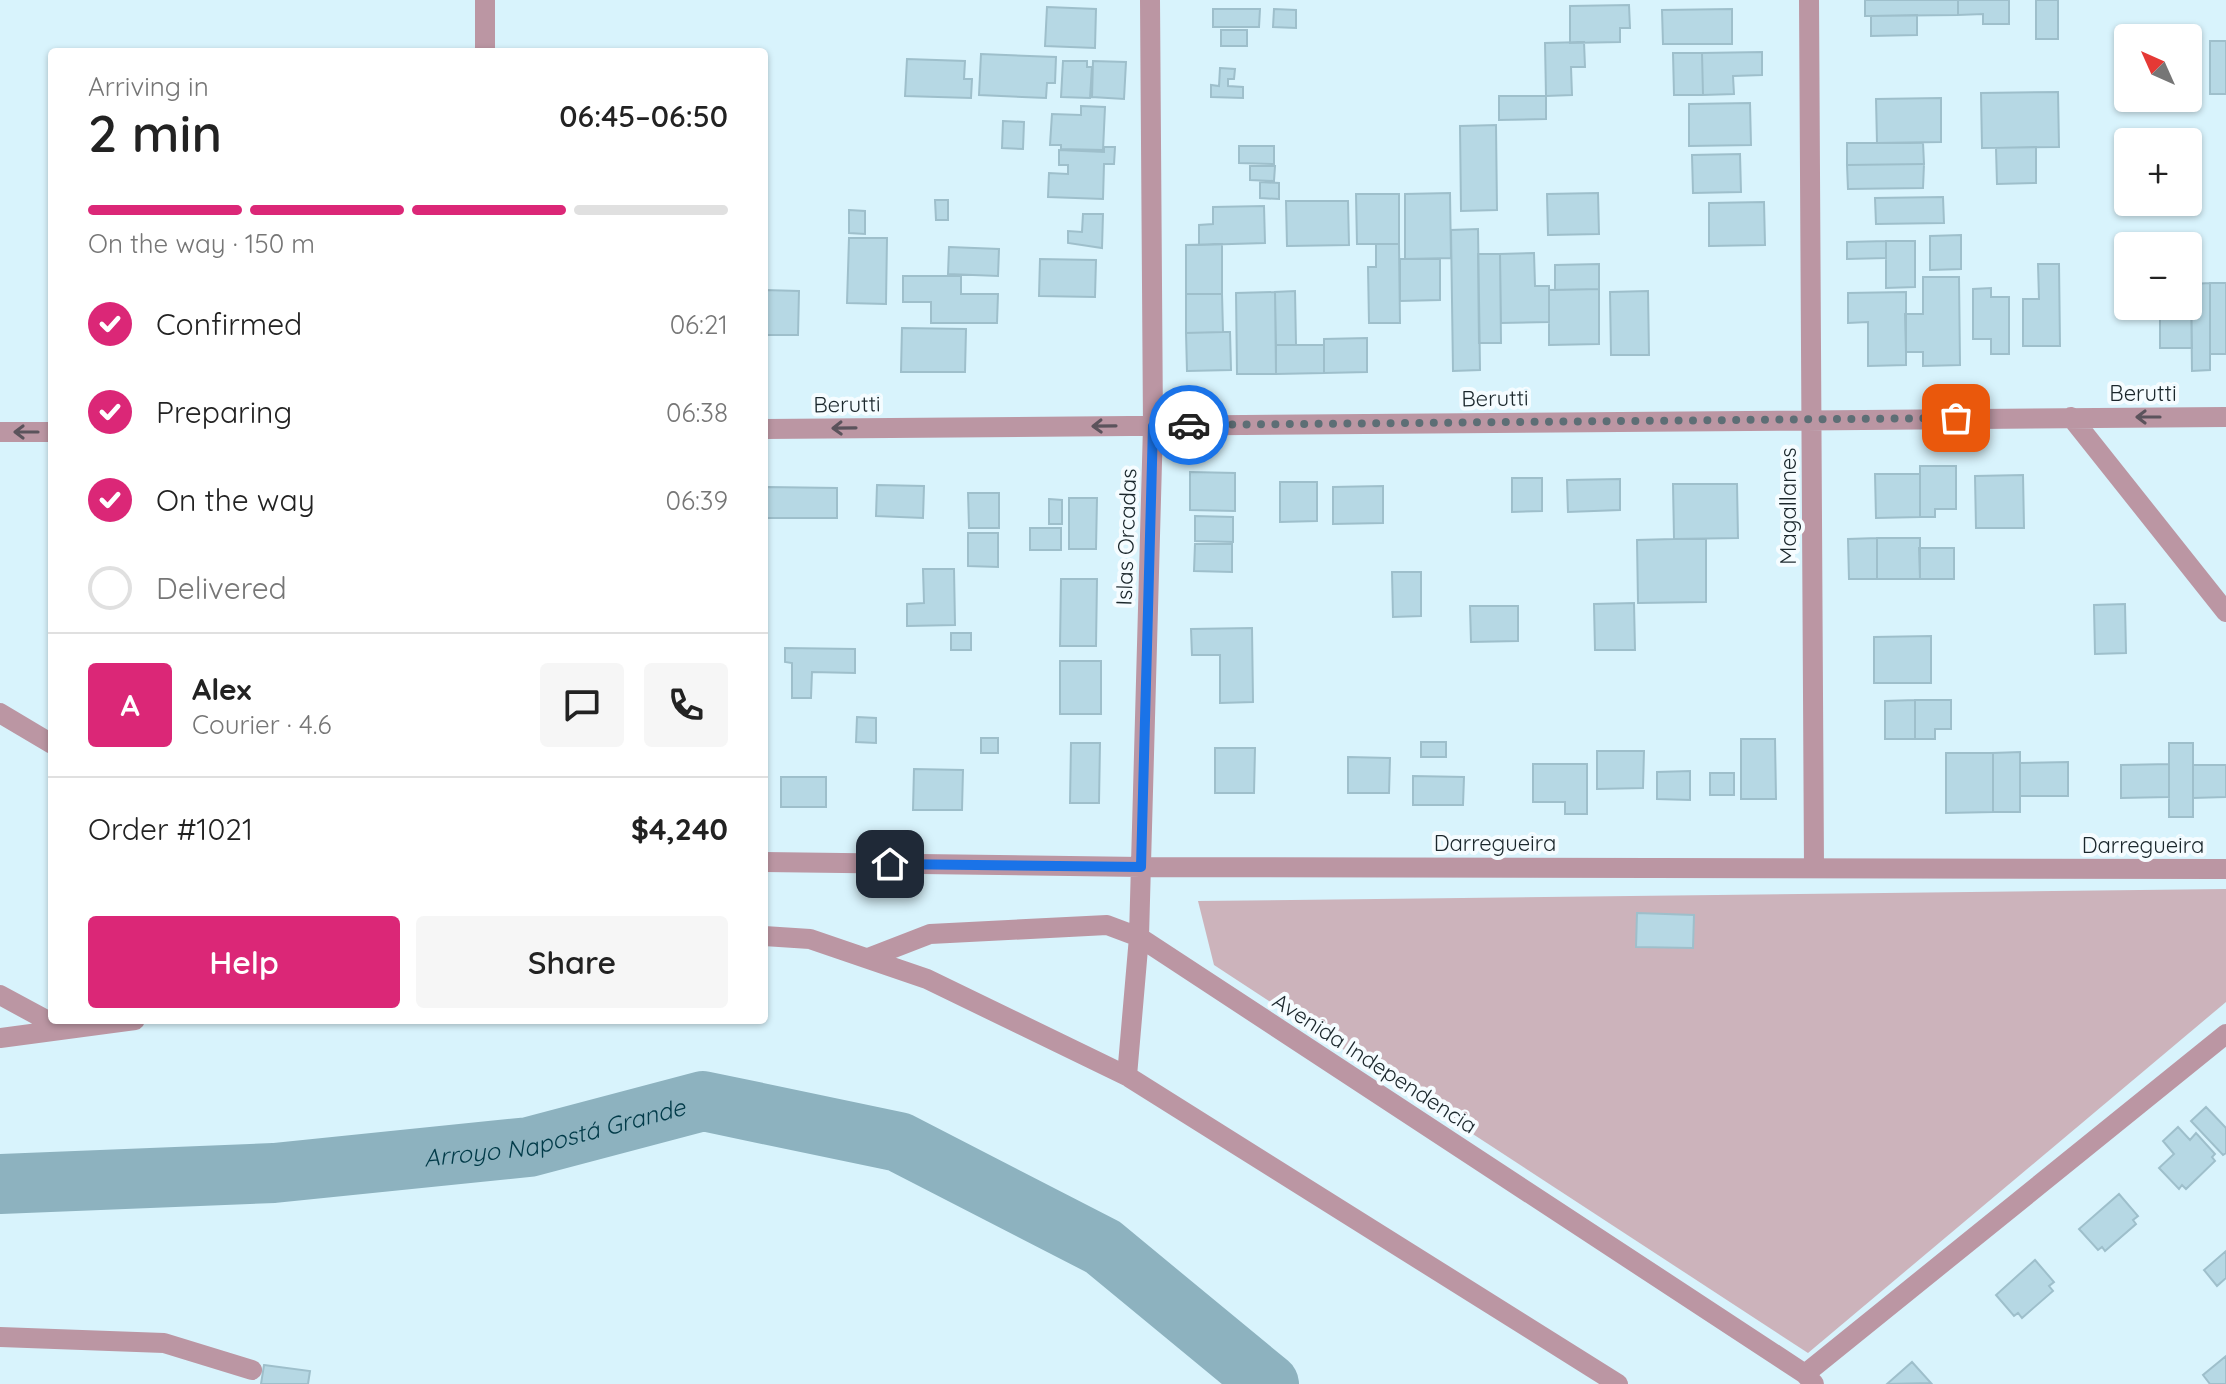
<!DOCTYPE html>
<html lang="en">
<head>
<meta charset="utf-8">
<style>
  body { margin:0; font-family:Quicksand,sans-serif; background:#f6f6f6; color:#222; height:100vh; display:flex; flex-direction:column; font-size:30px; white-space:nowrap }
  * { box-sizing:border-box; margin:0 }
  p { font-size:26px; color:#767676 }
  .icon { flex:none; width:44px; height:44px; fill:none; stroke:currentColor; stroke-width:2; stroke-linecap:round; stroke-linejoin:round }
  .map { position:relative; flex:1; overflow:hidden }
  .drawer { position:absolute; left:48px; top:48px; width:720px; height:976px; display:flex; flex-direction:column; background:#fff; border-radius:8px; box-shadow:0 2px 6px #0004 }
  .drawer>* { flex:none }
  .needle { width:52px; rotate:315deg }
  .tools { position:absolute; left:2114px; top:24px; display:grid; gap:16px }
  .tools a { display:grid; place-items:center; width:88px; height:88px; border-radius:8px; background:#fff; box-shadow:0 2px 6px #0004; font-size:40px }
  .pin { position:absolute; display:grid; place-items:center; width:68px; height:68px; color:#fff; margin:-34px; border-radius:16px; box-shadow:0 4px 12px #0006 }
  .courier { position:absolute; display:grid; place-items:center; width:80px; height:80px; margin:-40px; border:6px solid #1a73e8; border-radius:50%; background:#fff; color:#222; box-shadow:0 2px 10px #0007 }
  .head em { font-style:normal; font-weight:600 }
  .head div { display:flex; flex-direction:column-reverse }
  .head { display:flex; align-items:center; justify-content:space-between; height:136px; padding:0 40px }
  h1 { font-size:52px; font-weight:600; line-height:60px }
  .bar { display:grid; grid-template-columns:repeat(4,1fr); gap:12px 8px; align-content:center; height:96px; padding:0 40px }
  .bar i { height:10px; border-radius:6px; background:#e0e0e0 }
  .bar .selected { background:#db2777 }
  .bar p { grid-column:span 4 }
  .line { display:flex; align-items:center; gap:20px; padding:0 40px; border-top:2px solid #e0e0e0 }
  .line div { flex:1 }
  .round { display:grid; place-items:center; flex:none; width:84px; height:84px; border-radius:8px; background:#f6f6f6 }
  ol { padding:0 40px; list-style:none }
  li { display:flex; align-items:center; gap:24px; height:88px }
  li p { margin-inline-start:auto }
  li .icon { padding:8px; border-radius:50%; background:#db2777; color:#fff; stroke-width:4 }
  li:last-child { color:#767676 }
  li i { width:44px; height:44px; border:4px solid #e0e0e0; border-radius:50% }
  .action { display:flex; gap:16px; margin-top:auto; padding:16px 40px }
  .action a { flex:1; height:92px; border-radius:8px; background:#db2777; color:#fff; font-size:32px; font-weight:600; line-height:92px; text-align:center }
  .action a+a { background:#f6f6f6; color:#222 }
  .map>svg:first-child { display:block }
  .green { fill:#ccb3bb }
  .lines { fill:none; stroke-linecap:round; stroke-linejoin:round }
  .river { stroke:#8db2bf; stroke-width:60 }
  .building { fill:#b6d8e4; stroke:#9ebfcb; stroke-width:2 }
  .street { stroke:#bb96a3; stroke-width:20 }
  .oneway { stroke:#5b535c }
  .done { stroke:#5d6e75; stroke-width:8; stroke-dasharray:0 14.4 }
  .route { stroke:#1a73e8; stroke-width:10 }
  .labels { text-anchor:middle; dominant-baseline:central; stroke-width:8; stroke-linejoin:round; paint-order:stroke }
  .street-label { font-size:22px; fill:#1b272c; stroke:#f5fcff }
  .water-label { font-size:24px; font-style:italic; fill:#003a48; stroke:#f5fcff }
</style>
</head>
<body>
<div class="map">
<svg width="2226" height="1384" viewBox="0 0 2226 1384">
  <rect width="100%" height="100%" fill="#d8f3fc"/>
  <path class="green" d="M2226,889V1002L1808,1353L1214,965L1198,901Z"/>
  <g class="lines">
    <path class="river" id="s1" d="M0,1184L274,1173L529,1147L703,1101L899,1142L1103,1247L1269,1384"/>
  </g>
  <path class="building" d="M1865,0H1958V15L1865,16Z
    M1958,0H2009V24H1983V14L1958,15Z
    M2036,0H2058V39H2036Z
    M1629,5L1630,28H1620V42L1570,43V6Z
    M1047,7L1096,9L1095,48L1045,46Z
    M1213,9H1260L1259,27H1213Z
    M1274,9L1296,10V28L1273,27Z
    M1732,9V44H1663L1662,10Z
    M1917,15V35L1871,36V16Z
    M1221,30H1247V46H1221Z
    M2210,41H2226V94H2210Z
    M1584,42L1585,67H1571L1572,95L1546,96L1545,43Z
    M1762,52V75L1733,76L1734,94L1703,95L1702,53Z
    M1673,53H1702L1703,95H1674Z
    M981,54L1056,57L1055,83H1047L1046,98L979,95Z
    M907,59L965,61L964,79H972L971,98L905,96Z
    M1063,61H1087V67H1092L1090,98L1061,97Z
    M1093,61L1126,62L1124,99L1092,97Z
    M1220,68L1235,69L1234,79H1228V86L1243,87V98L1211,97V85L1219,86Z
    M2058,92L2059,147L1982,148L1981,93Z
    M1499,96H1546V119L1499,120Z
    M1941,98V142L1877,143L1876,99Z
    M1750,103L1751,145L1689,146V104Z
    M1081,106L1105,107L1103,150L1061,149V145H1050L1052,114L1081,115Z
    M1003,121L1024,122L1023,149L1002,148Z
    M1496,125L1497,210L1461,211L1460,126Z
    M1847,143H1923L1924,164L1847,165Z
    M1239,146H1274V164L1239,163Z
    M1104,147H1115L1114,164H1104L1103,199L1048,197L1049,173L1068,174V165H1059V150L1104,152Z
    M2036,147V183L1997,184L1996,148Z
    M1740,154L1741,192L1693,193L1692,155Z
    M1924,164L1923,188L1848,189L1847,165Z
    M1250,166H1275L1274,181L1250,180Z
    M1260,182L1279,183V199L1260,198Z
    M1450,193L1451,258L1405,259V194Z
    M1598,193L1599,234L1548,235L1547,194Z
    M1356,194H1399V244H1357Z
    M1943,197L1944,223L1876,224L1875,198Z
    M935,200H948V220H936Z
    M1286,201H1348L1349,245L1287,246Z
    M1764,202L1765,245L1709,246V203Z
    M1264,206L1265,243L1199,245V225L1213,224V207Z
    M849,210L865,211V234L849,233Z
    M1083,214H1103L1102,248L1068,243V231L1082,232Z
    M1478,229L1480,370L1453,371L1451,230Z
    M1961,235V269L1930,270V236Z
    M849,238H887L886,304L847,303Z
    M1886,241V258L1847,259V242Z
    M1886,241H1915V287L1886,288Z
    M1222,244V294H1186V245Z
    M1376,244H1399L1400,323H1369L1368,267H1376Z
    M949,247L999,249L998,276L948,274Z
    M1534,253L1535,286H1549V322L1501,323L1500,254Z
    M1478,254H1500L1501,343H1479Z
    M1040,259L1096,260L1095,297L1039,296Z
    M1400,259H1440V300L1400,301Z
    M1599,264V289L1555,290V265Z
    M2038,264H2059L2060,346H2023V299H2039Z
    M903,276H961V294H998L997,323H931V302H903Z
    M1923,277H1959L1960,365L1923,366V352H1906L1905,314H1923Z
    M2210,283H2226V354H2210Z
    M2210,283V370L2192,371L2191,284Z
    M2188,284H2191L2192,348H2160V306H2188Z
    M1991,288V297H2009V354H1991V339H1973V289Z
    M1599,289V344L1549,345V290Z
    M764,290L799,291L798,335H764Z
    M1295,291L1296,345H1276L1275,292Z
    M1648,291L1649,355H1611L1610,292Z
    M1275,292L1276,374H1237L1236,293Z
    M1906,292V365L1868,366V322L1848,323V293Z
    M1186,294H1222L1223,332L1186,333Z
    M902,328L966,329L965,372H901Z
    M1223,332H1230L1231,370L1187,371L1186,333Z
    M1367,338V372L1324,373V339Z
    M1276,345H1324V373L1276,374Z
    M1920,466H1956V509H1935V517H1920Z
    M1190,472L1235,473V511L1190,510Z
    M1875,474H1920V517L1876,518Z
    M2023,475L2024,528H1976L1975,476Z
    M1512,478H1542V511L1512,512Z
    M1620,479V510L1568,512L1567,480Z
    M1280,482H1317V521L1280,522Z
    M1673,484H1737L1738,538L1674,539Z
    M877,485L924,486L923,518L876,516Z
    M1383,486V523L1333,524V487Z
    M767,487L837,488V518H767Z
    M968,493H999V528H969Z
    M1069,498H1097L1096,549H1069Z
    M1049,499L1062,500V524H1049Z
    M1195,516L1233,517V542L1195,541Z
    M1030,528H1061V550H1030Z
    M968,533H998V567L968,566Z
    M1877,538V579H1849L1848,539Z
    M1877,538H1920V579H1877Z
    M1674,539H1706V602L1638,603L1637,540Z
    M1195,544H1232V572L1194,571Z
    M1919,548H1954V579H1920Z
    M923,569H954L955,625L907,626V604L924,603Z
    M1392,572H1421V616L1393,617Z
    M1061,579H1097L1096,646H1060Z
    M1634,603L1635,650H1595L1594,604Z
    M2125,604L2126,653L2095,654L2094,605Z
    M1470,606H1518V641L1471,642Z
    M1252,628L1253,702L1220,703V655H1192L1191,629Z
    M951,633H971V650H951Z
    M1931,636V683H1874V637Z
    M785,648L855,649V673L812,672L811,698H792V663L785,662Z
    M1060,661H1101V714H1060Z
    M1915,700H1951V729H1935V739H1915Z
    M1915,700V739H1885V701Z
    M857,717L876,718V743L856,742Z
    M981,738H998V753H981Z
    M1741,739H1775L1776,799H1741Z
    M1421,742H1446V757H1421Z
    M1071,743H1100L1099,803H1070Z
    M2169,743H2193V817H2169Z
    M1215,748H1255L1254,793H1215Z
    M1597,751H1644L1643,788L1597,789Z
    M2020,752V812H1993V753Z
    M1946,753H1993V812L1946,813Z
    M1348,757L1390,758L1389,793H1348Z
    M2068,762V796H2020V763Z
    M1533,764H1587V814H1565V802H1533Z
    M2169,764V797L2121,798V765Z
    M2193,765H2226V797L2193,798Z
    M914,769L963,770L962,810H913Z
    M1690,771V800L1657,799V772Z
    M1710,773H1734V795H1710Z
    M1413,776L1464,777L1463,805H1413Z
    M781,777H826V807H781Z
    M1637,913L1694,915L1693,948L1636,947Z
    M2206,1107L2226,1128V1153L2223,1155L2191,1121Z
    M2178,1127L2190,1140L2196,1133L2215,1154L2212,1157L2215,1161L2186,1189L2182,1185L2179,1189L2159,1168L2174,1154L2163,1141Z
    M2119,1194L2138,1216L2133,1220L2136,1224L2105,1251L2102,1247L2098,1250L2079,1229Z
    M2226,1251V1278L2217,1286L2204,1270Z
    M2035,1260L2054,1282L2049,1286L2053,1291L2022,1318L2018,1313L2014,1316L1996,1295Z
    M2226,1356V1384H2210L2203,1375Z
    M1912,1362L1931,1383L1887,1384Z
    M264,1365L310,1371L308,1384H261Z"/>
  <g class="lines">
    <path class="street" d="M1809,0L1814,868
      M485,52V0
      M2071,417L2226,612
      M764,429L2226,417
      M0,432H52
      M0,713L52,744
      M764,862L1141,867L2226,869
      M764,936L810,939L927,979L1127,1076L1618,1384
      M868,958L930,934L1107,925L1139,937L1805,1374L1814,1384
      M0,995L63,1029
      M0,1038L135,1020
      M1127,1076L1139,937L1153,426L1150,0
      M0,1337L164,1343L252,1370
      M1805,1374L2226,1034"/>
  </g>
  <defs><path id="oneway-shaft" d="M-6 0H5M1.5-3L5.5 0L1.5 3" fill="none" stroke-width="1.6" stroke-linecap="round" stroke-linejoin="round" transform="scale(2)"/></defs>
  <g class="oneway">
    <use href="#oneway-shaft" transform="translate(2148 417) rotate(180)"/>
    <use href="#oneway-shaft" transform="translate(1104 426) rotate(179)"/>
    <use href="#oneway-shaft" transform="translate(844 428) rotate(179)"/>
    <use href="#oneway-shaft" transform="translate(26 432) rotate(-180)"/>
  </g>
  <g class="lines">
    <path class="done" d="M1189,425L1956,418"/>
    <path class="route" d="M890,864L1141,867L1153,426L1189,425"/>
  </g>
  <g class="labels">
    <g class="street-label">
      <text x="2143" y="393">Berutti</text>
      <text transform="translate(1495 398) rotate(-1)">Berutti</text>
      <text transform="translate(847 404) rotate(-1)">Berutti</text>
      <text transform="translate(1788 506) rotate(-90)">Magallanes</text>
      <text transform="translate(1126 537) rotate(-88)">Islas Orcadas</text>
      <text x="1495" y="843">Darregueira</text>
      <text x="2143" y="845">Darregueira</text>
      <text transform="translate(1375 1063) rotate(33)">Avenida Independencia</text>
    </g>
    <g class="water-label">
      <text stroke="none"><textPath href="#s1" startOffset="558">Arroyo Napostá Grande</textPath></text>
    </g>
  </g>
</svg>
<div class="tools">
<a><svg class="needle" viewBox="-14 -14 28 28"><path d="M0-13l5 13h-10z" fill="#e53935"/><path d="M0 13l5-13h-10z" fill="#767676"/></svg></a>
<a>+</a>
<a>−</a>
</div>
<div class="pin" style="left:1956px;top:418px;background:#ea580c"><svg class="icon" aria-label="bag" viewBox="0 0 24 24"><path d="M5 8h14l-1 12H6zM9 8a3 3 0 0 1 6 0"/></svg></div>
<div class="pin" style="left:890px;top:864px;background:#1f2937"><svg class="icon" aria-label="home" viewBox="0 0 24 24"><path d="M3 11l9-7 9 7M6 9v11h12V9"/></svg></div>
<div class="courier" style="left:1189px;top:425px"><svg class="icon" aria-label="car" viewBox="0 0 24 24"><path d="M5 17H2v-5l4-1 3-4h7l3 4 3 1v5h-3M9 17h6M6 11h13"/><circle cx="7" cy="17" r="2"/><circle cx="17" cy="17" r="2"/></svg></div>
<section class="drawer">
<div class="head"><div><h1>2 min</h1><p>Arriving in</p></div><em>06:45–06:50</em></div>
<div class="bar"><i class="selected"></i><i class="selected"></i><i class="selected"></i><i></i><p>On the way · 150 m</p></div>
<ol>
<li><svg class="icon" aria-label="check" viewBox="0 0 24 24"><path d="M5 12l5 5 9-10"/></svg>Confirmed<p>06:21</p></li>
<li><svg class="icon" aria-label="check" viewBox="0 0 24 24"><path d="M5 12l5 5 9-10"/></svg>Preparing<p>06:38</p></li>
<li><svg class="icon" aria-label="check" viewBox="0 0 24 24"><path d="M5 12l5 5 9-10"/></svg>On the way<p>06:39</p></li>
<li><i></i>Delivered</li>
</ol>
<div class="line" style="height:144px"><b class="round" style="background:#db2777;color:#fff">A</b><div><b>Alex</b><p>Courier · 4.6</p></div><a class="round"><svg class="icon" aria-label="chat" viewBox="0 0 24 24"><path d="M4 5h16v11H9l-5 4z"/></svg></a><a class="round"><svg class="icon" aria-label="phone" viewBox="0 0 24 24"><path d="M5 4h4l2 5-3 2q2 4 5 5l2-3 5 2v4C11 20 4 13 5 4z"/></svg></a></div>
<div class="line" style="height:104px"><div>Order #1021</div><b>$4,240</b></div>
<div class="action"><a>Help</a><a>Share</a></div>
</section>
</div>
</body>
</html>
